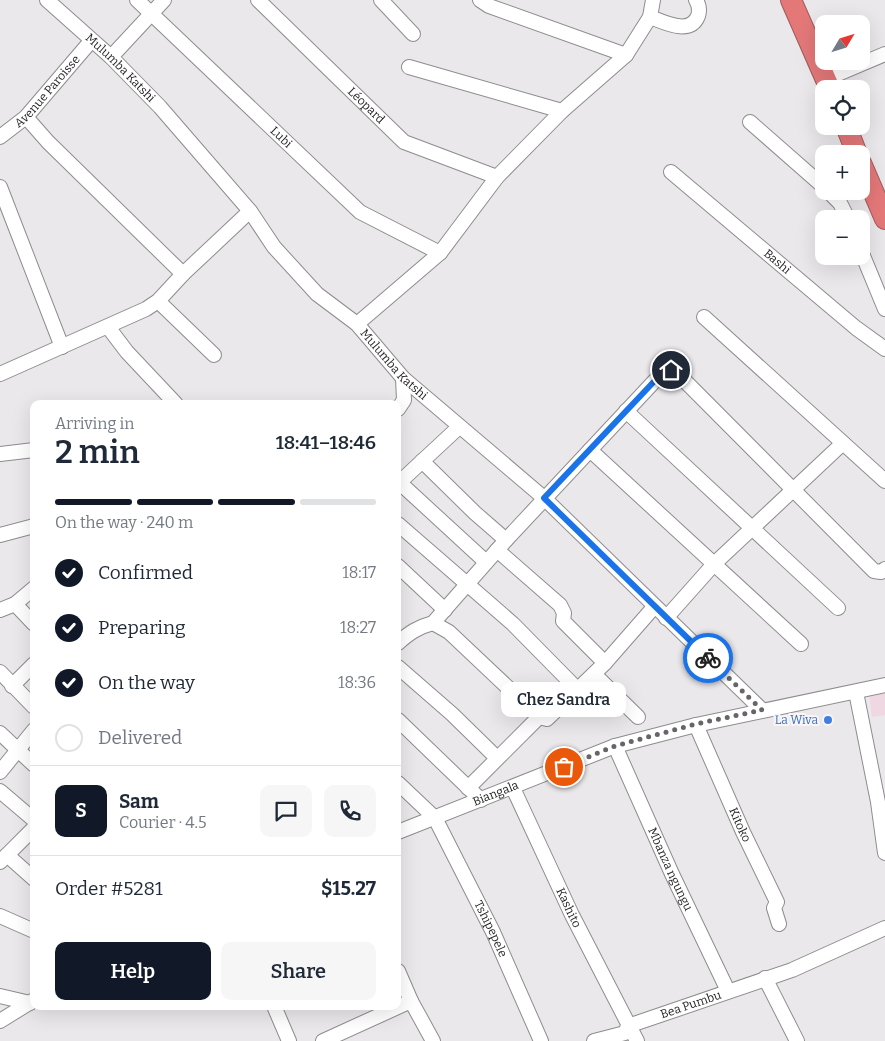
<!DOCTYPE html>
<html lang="en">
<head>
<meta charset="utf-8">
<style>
  body { margin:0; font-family:Bitter,serif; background:#f6f6f7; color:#1f2937; height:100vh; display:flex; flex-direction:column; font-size:19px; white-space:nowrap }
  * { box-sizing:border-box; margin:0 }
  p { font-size:16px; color:#747a83 }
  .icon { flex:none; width:28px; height:28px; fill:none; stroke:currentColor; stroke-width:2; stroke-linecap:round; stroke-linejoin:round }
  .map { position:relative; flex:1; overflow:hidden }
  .side { position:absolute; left:30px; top:400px; width:371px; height:610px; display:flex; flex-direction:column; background:#fff; border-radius:10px; box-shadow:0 5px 20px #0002 }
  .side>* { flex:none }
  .needle { width:32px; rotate:52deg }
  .buttons { position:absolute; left:815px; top:15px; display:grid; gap:10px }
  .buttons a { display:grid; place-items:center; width:55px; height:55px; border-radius:10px; background:#fff; box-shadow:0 5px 20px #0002; font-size:25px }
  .pin { position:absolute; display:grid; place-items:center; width:42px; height:42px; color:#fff; margin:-21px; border:2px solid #fff; border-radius:50%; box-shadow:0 1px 5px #0007 }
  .courier { position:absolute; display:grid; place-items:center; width:50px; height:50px; margin:-25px; border:4px solid #1a73e8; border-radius:50%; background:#fff; color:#222; box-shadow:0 1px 6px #0007 }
  .bubble { position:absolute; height:35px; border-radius:10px; background:#fff; box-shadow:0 5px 20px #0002; font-size:16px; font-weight:600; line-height:35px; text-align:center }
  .overview em { font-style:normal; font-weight:600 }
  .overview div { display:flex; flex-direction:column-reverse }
  .overview { display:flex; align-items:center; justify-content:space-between; height:85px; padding:0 25px }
  h1 { font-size:32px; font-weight:600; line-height:38px }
  .bar { display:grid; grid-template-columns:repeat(4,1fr); gap:8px 5px; align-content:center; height:60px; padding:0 25px }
  .bar i { height:6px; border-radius:4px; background:#e0e1e3 }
  .bar .on { background:#111827 }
  .bar p { grid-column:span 4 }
  .line { display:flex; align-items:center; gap:12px; padding:0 25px; border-top:1px solid #e0e1e3 }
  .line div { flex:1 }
  .round { display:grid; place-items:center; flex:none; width:52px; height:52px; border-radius:10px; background:#f6f6f7 }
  ol { padding:0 25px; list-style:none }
  li { display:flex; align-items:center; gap:15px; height:55px }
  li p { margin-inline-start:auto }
  li .icon { padding:5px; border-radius:50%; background:#111827; color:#fff; stroke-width:4 }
  li:last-child { color:#747a83 }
  li i { width:28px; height:28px; border:2px solid #e0e1e3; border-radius:50% }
  .primary-button { display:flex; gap:10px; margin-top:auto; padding:10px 25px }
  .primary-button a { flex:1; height:58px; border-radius:10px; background:#111827; color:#fff; font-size:20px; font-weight:600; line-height:58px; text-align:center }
  .primary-button a+a { background:#f6f6f7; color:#1f2937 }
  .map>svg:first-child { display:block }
  .commercial { fill:#f0d8e3 }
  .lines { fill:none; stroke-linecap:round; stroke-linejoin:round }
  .minor-casing { stroke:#8e8c8e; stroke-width:16 }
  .highway-casing { stroke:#9f595a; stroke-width:22 }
  .minor { stroke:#fff; stroke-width:14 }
  .highway { stroke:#e47879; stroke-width:20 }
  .done { stroke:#676567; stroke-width:5; stroke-dasharray:0 9 }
  .route { stroke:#1a73e8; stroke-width:6 }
  .shop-dot { fill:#3f7fe0; stroke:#f8f6f8; stroke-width:2 }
  .labels { text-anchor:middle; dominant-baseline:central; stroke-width:4; stroke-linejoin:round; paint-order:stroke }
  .street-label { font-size:12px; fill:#201f20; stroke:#f8f6f8 }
  .shop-label { font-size:12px; fill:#366cbe; stroke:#f8f6f8; text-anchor:end }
</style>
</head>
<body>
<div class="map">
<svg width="885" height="1041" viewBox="0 0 885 1041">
  <rect width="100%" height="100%" fill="#ebe8eb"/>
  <path class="commercial" d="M885,691V715L872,717L869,694Z"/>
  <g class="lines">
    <defs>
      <g id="minor">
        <path id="s1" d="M47,0L111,57L160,107L250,211L274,247L317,294L357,324L403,378L544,498L762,710"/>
        <path id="s2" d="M137,0L360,212L440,253"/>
        <path id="s3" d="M258,0L404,142L497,177"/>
        <path d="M381,0L413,34"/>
        <path d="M480,0L489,6L626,55"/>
        <path d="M650,17C664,22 690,36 698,16C700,10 699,5 696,0"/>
        <path d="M111,57L164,0"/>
        <path d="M409,67L562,111"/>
        <path d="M826,79L885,54"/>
        <path d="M26,117L48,142L183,274"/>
        <path d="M750,122L824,187"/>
        <path id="s4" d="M0,137L26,117L91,41"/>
        <path id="s5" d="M671,172L856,328L885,349"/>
        <path d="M0,187L62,347"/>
        <path d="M828,191L840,203L848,219"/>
        <path d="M861,251L885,309"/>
        <path d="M158,301L214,355"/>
        <path d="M704,317L885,481"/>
        <path d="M357,324L440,253L497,177L562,111L626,55L650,17L653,0"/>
        <path d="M108,327L127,352L176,404"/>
        <path d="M0,374L146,309L158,301L183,274L250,211"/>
        <path d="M398,409L404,400L403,378"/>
        <path d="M626,411L838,608"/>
        <path d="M590,450L801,644"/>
        <path d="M0,454L34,450"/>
        <path d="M422,461L475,513L506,540"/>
        <path d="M398,482L400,483L486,562"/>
        <path d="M400,483L403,479L459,427"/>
        <path d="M398,524L513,624L578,690"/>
        <path d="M0,535L34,526"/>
        <path d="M497,550L560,605L564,613L563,621L605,663"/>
        <path d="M398,566L445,610"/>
        <path d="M15,604L34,624"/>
        <path d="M0,610L15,604L34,588"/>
        <path d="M666,618L714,564L843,443"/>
        <path d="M433,623L449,632L539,717L547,719L605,663L654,607"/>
        <path d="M398,643C409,633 418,627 433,623L506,540L663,372L671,370L677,373L874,571L881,572L885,569"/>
        <path d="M398,667L452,714L497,758"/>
        <path d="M0,672L34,707"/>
        <path d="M594,674L638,717"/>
        <path d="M12,686L34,664"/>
        <path d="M856,692L878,802L885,853"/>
        <path d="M398,720L481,800"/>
        <path id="s6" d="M696,725L743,832L777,902L774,908L779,924"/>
        <path d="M0,733L34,765"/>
        <path id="s7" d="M615,746L672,874L728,991"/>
        <path d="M0,772L34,730"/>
        <path id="s8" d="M398,783L435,818L493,932L541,1041"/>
        <path d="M468,788L539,717"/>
        <path id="s9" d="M513,788L572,915L637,1041"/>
        <path d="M0,791L34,820"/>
        <path id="s10" d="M398,832L615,746L696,725L885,685"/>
        <path d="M7,855L34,879"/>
        <path d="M0,862L34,828"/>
        <path d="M0,916L34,931"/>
        <path d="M398,971L411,1001L433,1041"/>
        <path d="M765,978L797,1041"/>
        <path d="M0,996L30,1003"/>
        <path d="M274,1006L289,1041"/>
        <path d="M0,1021L34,1000"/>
        <path d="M323,1041L411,1001"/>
        <path id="s11" d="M594,1041L625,1033L628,1026L792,970L885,928"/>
      </g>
      <path id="highway" d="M791,0L830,89
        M846,126L857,154
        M861,163L885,219"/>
    </defs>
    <use href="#minor" class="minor-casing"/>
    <use href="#highway" class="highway-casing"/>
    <use href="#minor" class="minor"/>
    <use href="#highway" class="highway"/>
  </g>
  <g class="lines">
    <path class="done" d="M564,767L615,746L696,724L762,710L708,658"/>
    <path class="route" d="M671,370L663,372L544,498L708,658"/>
  </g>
  <circle class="shop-dot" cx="828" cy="720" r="5"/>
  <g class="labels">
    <g class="street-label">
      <text stroke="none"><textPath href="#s1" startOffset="100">Mulumba Katshi</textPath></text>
      <text stroke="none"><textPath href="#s4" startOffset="66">Avenue Paroisse</textPath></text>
      <text stroke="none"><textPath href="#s3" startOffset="151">Léopard</textPath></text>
      <text stroke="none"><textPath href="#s2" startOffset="199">Lubi</textPath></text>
      <text stroke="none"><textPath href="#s5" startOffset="139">Bashi</textPath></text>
      <text stroke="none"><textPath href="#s1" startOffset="505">Mulumba Katshi</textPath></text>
      <text stroke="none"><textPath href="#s10" startOffset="105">Biangala</textPath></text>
      <text stroke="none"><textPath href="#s6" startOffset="109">Kitoko</textPath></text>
      <text stroke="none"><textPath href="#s7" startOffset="135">Mbanza ngungu</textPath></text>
      <text stroke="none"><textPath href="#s9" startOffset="132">Kashito</textPath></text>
      <text stroke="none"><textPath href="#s8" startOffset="175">Tshipepele</textPath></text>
      <text stroke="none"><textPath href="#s11" startOffset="106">Bea Pumbu</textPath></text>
    </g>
    <g class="shop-label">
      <text x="818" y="720">La Wiva</text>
    </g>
  </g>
</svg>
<div class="buttons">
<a><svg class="needle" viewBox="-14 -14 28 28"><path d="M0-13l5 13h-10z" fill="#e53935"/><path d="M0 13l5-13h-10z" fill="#747a83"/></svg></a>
<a><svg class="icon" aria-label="locate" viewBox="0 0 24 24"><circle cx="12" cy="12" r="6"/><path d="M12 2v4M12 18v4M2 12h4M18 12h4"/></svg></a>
<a>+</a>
<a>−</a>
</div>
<div class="pin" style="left:564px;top:767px;background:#ea580c"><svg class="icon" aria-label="bag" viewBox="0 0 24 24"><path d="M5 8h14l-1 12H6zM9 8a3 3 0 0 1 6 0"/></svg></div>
<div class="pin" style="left:671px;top:370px;background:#1f2937"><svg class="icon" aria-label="home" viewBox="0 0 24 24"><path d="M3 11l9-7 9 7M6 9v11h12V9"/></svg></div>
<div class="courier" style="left:708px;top:658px"><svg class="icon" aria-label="bike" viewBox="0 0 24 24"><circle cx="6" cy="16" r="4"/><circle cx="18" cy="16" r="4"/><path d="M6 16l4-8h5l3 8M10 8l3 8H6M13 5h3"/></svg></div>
<div class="bubble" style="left:501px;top:682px;width:125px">Chez Sandra</div>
<section class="side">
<div class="overview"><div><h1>2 min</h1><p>Arriving in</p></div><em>18:41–18:46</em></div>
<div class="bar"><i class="on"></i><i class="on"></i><i class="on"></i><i></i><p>On the way · 240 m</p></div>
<ol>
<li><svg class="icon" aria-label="check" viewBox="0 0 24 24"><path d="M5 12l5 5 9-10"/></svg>Confirmed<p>18:17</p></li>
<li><svg class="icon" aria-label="check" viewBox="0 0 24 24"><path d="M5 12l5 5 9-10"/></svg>Preparing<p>18:27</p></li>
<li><svg class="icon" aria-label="check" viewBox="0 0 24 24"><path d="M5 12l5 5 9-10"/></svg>On the way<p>18:36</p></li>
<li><i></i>Delivered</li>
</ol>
<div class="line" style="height:90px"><b class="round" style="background:#111827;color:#fff">S</b><div><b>Sam</b><p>Courier · 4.5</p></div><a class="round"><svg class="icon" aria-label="chat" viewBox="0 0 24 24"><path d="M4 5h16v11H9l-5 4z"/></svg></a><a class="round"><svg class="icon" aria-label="phone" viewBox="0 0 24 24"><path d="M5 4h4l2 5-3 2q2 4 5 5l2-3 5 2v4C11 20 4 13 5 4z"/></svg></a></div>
<div class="line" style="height:65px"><div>Order #5281</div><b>$15.27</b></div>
<div class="primary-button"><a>Help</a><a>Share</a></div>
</section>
</div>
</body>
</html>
